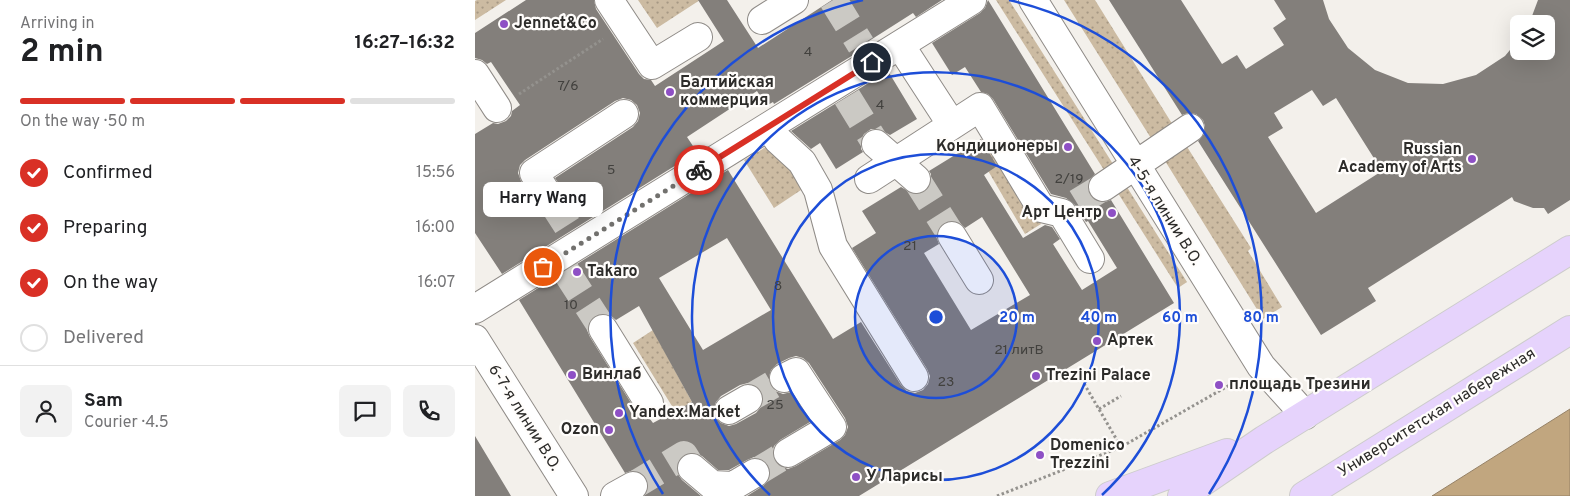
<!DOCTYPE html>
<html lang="en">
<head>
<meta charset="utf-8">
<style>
  body { margin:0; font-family:Overpass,sans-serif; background:#f2f2f2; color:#202124; height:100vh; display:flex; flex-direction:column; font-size:19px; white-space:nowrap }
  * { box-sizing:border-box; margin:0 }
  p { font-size:16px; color:#757577 }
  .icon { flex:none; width:28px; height:28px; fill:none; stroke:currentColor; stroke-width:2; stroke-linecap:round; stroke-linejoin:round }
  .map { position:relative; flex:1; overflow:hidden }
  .side { display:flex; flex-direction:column; background:#fff; width:475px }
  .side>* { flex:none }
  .tools { position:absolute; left:1035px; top:15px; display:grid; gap:10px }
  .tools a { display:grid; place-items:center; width:45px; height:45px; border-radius:8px; background:#fff; box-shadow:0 5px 20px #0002; font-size:25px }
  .pin { position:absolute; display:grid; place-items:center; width:42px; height:42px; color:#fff; margin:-21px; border:2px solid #fff; border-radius:50%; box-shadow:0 1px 5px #0007 }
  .courier { position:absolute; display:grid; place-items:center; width:50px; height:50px; margin:-25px; border:4px solid #d93025; border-radius:50%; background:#fff; color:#222; box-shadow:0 1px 6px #0007 }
  .bubble { position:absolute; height:35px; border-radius:8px; background:#fff; box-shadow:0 5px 20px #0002; font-size:16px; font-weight:700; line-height:35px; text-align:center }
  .overview em { font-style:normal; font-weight:700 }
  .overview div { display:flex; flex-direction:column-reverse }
  .overview { display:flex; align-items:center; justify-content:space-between; height:85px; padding:0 20px }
  h1 { font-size:32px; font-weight:700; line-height:38px }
  .bar { display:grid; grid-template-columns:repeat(4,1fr); gap:8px 5px; align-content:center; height:60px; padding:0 20px }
  .bar i { height:6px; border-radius:4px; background:#e0e0e0 }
  .bar .current { background:#d93025 }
  .bar p { grid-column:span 4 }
  .line { display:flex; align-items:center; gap:12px; padding:0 20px; border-top:1px solid #e0e0e0 }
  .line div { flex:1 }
  .round { display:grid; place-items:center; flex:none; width:52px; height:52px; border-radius:8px; background:#f2f2f2 }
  ol { padding:0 20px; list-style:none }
  li { display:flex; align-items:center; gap:15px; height:55px }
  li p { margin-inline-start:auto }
  li .icon { padding:5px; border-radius:50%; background:#d93025; color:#fff; stroke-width:4 }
  li:last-child { color:#757577 }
  li i { width:28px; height:28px; border:2px solid #e0e0e0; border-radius:50% }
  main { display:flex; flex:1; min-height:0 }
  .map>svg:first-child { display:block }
  .grass { fill:url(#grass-dots) }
  .water { fill:#c1a67f; stroke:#958166 }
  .building { fill:#837f7b; fill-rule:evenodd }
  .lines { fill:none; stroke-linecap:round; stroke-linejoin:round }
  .minor-tunnel { stroke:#cbc9c4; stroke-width:28; stroke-dasharray:28 14; stroke-linecap:butt }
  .minor-casing { stroke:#8f8b87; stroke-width:30 }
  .major-casing { stroke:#cdcccc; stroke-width:30 }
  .path { stroke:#94928e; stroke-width:3; stroke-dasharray:2.5 2.5; stroke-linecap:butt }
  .minor { stroke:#fff; stroke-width:28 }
  .major { stroke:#e6d3fc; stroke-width:28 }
  .done { stroke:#72716e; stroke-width:5; stroke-dasharray:0 9 }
  .route { stroke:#d93025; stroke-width:6 }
  .ring { fill:none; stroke:#1d4ed8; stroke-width:2.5 }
  .poi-dot { fill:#8e50c5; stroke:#fffdfb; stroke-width:2 }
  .labels { text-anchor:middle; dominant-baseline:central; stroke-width:4.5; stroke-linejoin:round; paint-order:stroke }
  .number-label { font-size:14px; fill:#42413e }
  .poi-label { font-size:16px; font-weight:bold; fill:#2d2c2a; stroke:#fffdfb; text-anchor:start }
  .street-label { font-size:16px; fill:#2d2c2a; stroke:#fffdfb }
  .centre { fill:#1d4ed8; stroke:#fffdfb; stroke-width:2.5 }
  .ring-label { font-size:15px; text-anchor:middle; font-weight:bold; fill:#1d4ed8; stroke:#fffdfb; stroke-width:4.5; stroke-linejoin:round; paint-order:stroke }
</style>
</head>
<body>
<main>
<section class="side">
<div class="overview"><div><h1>2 min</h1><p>Arriving in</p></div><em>16:27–16:32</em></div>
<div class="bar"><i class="current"></i><i class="current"></i><i class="current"></i><i></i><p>On the way · 50 m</p></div>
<ol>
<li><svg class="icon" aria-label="check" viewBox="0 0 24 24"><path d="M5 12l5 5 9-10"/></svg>Confirmed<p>15:56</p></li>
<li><svg class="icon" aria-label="check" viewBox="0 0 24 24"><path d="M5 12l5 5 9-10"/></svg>Preparing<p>16:00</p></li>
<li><svg class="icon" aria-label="check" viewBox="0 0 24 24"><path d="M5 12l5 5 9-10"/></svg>On the way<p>16:07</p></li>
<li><i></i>Delivered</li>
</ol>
<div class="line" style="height:90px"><a class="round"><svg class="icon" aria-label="person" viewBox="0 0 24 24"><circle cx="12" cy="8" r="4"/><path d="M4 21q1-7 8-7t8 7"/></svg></a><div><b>Sam</b><p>Courier · 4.5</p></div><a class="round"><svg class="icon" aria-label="chat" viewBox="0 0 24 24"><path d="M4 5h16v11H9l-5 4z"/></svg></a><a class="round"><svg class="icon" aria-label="phone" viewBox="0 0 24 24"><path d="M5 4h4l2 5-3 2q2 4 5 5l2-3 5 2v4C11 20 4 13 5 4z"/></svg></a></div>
</section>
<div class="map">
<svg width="1095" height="496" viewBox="0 0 1095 496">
  <defs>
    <pattern id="grass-dots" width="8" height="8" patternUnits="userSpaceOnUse" patternTransform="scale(1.25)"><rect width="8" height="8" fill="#ccbba2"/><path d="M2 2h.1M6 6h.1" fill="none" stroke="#a69884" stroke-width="1.8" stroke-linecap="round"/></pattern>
  </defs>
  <rect width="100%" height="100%" fill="#f3f0eb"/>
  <path class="grass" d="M2,0H31L0,20V1Z
    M163,0H225L182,28Z
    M521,0H534L638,164L629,170Z
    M589,0H620L701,130L679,143Z
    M513,136L566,224L550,234L498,145Z
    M709,142L776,248L773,251L807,307L788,319L687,156Z
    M296,144L332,186L299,208L269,160Z
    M650,184L712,282L703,288L641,190Z
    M178,330L217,402L200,411L158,343Z"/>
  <path class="water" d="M1095,409V496H957Z"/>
  <path class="building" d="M51,0H119L121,9L164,74L169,79L176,80L180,86L249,41L223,0H252L283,48L357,0H467L441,17L438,13L394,41L396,44L299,104L298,102L291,106L282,91L212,137L222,152L27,274L0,233V134L18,123L23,124L31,121L36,116L37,111L45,105L16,62L12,64L7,60L0,58V33ZM148,98L156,100L162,105L165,113L163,121L158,127L80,178L90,194L93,201L91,209L86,215L78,218L69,215L64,210L46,181L43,173L45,165L50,160L140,101Z
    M513,0L620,174L614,181L613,189L615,195L622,201L630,202L636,200L699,303L384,496H272L288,486L294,480L296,473L294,466L288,460L279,457L272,460L254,470H243L227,456L219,453L211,454L205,458L202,466V473L207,480L226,496H169L174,487L171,478L166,472L159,470L150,473L44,300L253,170L358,339L386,322L426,385L432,391L440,393L448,390L453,384L455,376L452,369L377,248L401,233L387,211L426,187L438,194H446L453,189L456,182V174L454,171L506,139L522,166L509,175L548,238L570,225L577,227L585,239L578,244L607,290L642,268L613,221L611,222L600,205L591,198L576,194L518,99L513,94L506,92L490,67L477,75L457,43L505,13L510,8ZM507,217L555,295L496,330L449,253L464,244L461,236L463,229L468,223L477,220L485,223L490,228ZM252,238L296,310L228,350L184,278ZM164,306L217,402L178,423L175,419L167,417L161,411L115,337L112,330L114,322L120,316L128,313L135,315L141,320ZM321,356L328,358L334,363L370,418L373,427L370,435L365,440L321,466L313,469L305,466L299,460L297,453L299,446L305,440L335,422L316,392L308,394L300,391L295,385L294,377L296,370L302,364L314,358ZM273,383L281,386L287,392L289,399L286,407L281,413L261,424L254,426L246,423L240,417L238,410L241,402L246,396L265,385Z
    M634,0H706L747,64L762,55L771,69L809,45L798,28L811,19L799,0H848L854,19L873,48L900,70L933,83L968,84L1001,75L1030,56L1044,39V51H1071V24H1054L1063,0H1095V200L1073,214L1069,208H1058L1039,201L1037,197L893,288L901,301L846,335L723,141L729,134L730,126L728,120L721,114L713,113L707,115ZM837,90L848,106L861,98L907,171L841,213L793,137L808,128L799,113Z
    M413,71L442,119L415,135L404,129H396L389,134L386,140V149L388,152L361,169L345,143L336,149L316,131Z
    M0,436L36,496H0Z"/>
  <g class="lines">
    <path class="minor-tunnel" d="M358,0L386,45
      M372,97L401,144
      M441,179L477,236
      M77,202L95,230
      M602,203L628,187
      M90,270L128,329
      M273,399L309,378
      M280,473L313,453
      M158,486L209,455L217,468"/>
    <defs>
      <path id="minor" d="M134,0L177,65L223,37
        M558,0L786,366L830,415
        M287,20L319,0
        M425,45L477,125
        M0,74L22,108
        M294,127L303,140L327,162L343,190L358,246L439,377
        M401,144L441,179
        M394,179L505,107L566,208L587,213L615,259
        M628,187L715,128
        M77,202L59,173L149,114
        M477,236L504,280
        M0,309L497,0
        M128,329L174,403
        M0,339L99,496
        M309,378L321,372L357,427L313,453
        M254,410L273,399
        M217,468L237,485L258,486L280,473
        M140,496L158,486"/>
      <path id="major" d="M635,496L752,453
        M707,496L789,440L1095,250
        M829,496L1095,330"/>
    </defs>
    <use href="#minor" class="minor-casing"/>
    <use href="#major" class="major-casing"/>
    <path class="path" d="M44,94L128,39
      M604,375L646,447
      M624,409L646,396
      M522,496L646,447L760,382"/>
    <use href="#minor" class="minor"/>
    <use href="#major" class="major"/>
  </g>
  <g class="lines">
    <path class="done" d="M68,267L224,170"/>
    <path class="route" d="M224,170L397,62"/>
  </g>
  <circle cx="461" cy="317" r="81" fill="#1d4ed8" fill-opacity=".12"/>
  <g class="ring">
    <circle cx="461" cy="317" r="81"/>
    <circle cx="461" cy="317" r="163"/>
    <path d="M295 495A244 244 0 1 1 627 495"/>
    <path d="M188 494A325 325 0 0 1 388 0M534 0A325 325 0 0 1 734 494"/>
  </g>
  <g class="poi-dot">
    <circle cx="29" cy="24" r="5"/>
    <circle cx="195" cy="92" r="5"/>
    <circle cx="593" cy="147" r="5"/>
    <circle cx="997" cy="159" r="5"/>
    <circle cx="637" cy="213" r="5"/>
    <circle cx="102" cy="272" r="5"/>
    <circle cx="622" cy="341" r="5"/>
    <circle cx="97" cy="375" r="5"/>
    <circle cx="561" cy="376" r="5"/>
    <circle cx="744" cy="385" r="5"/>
    <circle cx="144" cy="413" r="5"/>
    <circle cx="134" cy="430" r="5"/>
    <circle cx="565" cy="455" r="5"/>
    <circle cx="381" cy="477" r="5"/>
  </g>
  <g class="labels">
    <g class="number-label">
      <text x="333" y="52">4</text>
      <text x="93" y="86">7/6</text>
      <text x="405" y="105">4</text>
      <text x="136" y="170">5</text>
      <text x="594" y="179">2/19</text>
      <text x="435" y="246">21</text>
      <text x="303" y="286">8</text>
      <text x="96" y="305">10</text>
      <text x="544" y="350">21 литВ</text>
      <text x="471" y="382">23</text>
      <text x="300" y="405">25</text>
    </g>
    <g class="poi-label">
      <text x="39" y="24">Jennet&amp;Co</text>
      <text x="205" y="83">Балтийская<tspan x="205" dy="18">коммерция</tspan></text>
      <text x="583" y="147" text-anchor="end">Кондиционеры</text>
      <text x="987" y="150" text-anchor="end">Russian<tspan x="987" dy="18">Academy of Arts</tspan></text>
      <text x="627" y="213" text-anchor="end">Арт Центр</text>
      <text x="112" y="272">Takaro</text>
      <text x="632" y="341">Артек</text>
      <text x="107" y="375">Винлаб</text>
      <text x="571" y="376">Trezini Palace</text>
      <text x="754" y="385">площадь Трезини</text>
      <text x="154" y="413">Yandex.Market</text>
      <text x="124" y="430" text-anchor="end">Ozon</text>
      <text x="575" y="446">Domenico<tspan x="575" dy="18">Trezzini</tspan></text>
      <text x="391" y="477">У Ларисы</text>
    </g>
    <g class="street-label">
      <text transform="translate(689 211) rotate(58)">4-5-я линии В.О.</text>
      <text transform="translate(962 413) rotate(-32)">Университетская набережная</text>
      <text transform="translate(49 418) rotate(58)">6-7-я линии В.О.</text>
    </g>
  </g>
  <circle cx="461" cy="317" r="8" class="centre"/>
  <g class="ring-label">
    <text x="542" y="322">20 m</text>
    <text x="624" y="322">40 m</text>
    <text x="705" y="322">60 m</text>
    <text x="786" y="322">80 m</text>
  </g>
</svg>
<div class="tools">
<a><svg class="icon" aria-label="layers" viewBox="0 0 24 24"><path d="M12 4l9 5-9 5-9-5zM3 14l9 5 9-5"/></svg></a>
</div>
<div class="pin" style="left:68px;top:267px;background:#ea580c"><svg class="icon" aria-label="bag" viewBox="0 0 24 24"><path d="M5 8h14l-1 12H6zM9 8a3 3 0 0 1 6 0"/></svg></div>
<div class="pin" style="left:397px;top:62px;background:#1f2937"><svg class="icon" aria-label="home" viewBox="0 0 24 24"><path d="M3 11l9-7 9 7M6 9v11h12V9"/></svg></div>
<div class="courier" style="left:224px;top:170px"><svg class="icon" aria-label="bike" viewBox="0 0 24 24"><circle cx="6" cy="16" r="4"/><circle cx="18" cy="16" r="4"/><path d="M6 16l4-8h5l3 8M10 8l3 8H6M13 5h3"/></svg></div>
<div class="bubble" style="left:8px;top:182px;width:120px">Harry Wang</div>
</div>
</main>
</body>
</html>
